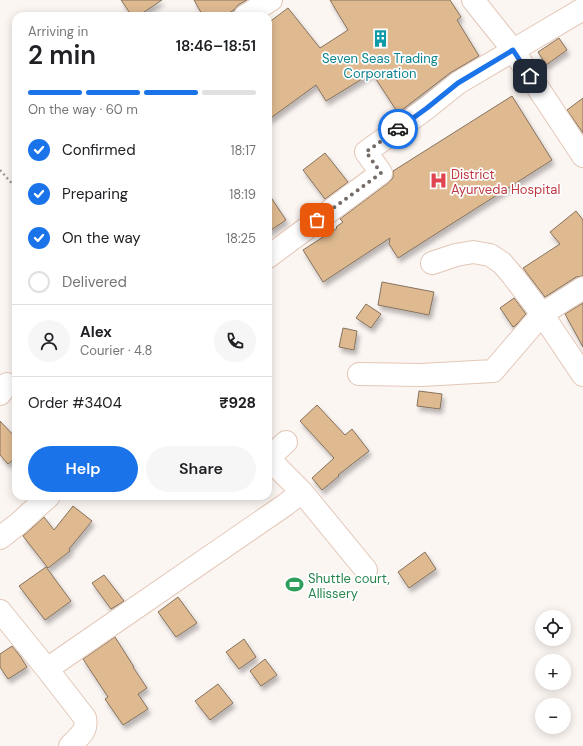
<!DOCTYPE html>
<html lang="en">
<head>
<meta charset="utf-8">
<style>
  body { margin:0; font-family:"DM Sans",sans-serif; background:#f6f6f6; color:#202124; height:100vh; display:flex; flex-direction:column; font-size:15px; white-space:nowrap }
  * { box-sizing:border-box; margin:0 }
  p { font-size:13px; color:#757577 }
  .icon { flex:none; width:22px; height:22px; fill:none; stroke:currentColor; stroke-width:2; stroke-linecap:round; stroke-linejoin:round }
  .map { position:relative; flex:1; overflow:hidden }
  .details { position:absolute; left:12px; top:12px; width:260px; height:488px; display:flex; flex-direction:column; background:#fff; border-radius:12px; box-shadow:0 2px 10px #0003 }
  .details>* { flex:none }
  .fabs { position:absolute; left:535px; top:610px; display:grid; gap:8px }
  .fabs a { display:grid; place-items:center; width:36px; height:36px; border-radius:50%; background:#fff; box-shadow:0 2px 10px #0003; font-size:20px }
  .pin { position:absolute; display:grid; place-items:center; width:34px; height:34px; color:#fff; margin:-17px; border-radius:8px; box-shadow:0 2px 6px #0006 }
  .courier { position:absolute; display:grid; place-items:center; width:40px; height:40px; margin:-20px; border:3px solid #1a73e8; border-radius:50%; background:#fff; color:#222; box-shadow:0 1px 5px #0007 }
  .overview em { font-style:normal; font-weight:600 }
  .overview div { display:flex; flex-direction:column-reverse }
  .overview { display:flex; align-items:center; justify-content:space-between; height:68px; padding:0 16px }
  h1 { font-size:26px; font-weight:600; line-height:30px }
  .bar { display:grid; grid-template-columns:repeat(4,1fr); gap:6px 4px; align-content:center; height:48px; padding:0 16px }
  .bar i { height:5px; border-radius:3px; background:#e0e0e0 }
  .bar .current { background:#1a73e8 }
  .bar p { grid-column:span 4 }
  .line { display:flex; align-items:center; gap:10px; padding:0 16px; border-top:1px solid #e0e0e0 }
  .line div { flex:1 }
  .round { display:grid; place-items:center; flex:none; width:42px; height:42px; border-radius:21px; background:#f6f6f6 }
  ol { padding:0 16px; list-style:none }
  li { display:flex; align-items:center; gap:12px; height:44px }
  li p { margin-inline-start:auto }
  li .icon { padding:4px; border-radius:50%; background:#1a73e8; color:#fff; stroke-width:4 }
  li:last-child { color:#757577 }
  li i { width:22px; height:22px; border:2px solid #e0e0e0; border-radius:50% }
  .primary-button { display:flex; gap:8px; margin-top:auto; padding:8px 16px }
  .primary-button a { flex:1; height:46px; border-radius:24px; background:#1a73e8; color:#fff; font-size:16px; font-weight:600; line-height:46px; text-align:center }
  .primary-button a+a { background:#f6f6f6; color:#202124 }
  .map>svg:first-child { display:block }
  .building { fill:#dfba91; stroke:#85725d; filter:url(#shadow) }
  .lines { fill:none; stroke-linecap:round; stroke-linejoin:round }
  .minor-casing { stroke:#e3c7b6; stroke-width:24 }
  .major-casing { stroke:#e3c7b6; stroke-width:24 }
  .path { stroke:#9e9591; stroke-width:2.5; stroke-dasharray:2 3; stroke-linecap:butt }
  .minor { stroke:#fff; stroke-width:22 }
  .major { stroke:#fff; stroke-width:22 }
  .done { stroke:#756c67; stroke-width:4; stroke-dasharray:0 7.2 }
  .route { stroke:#1a73e8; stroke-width:5 }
  .labels { text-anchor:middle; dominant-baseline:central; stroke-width:3.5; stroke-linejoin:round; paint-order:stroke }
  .culture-label { font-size:13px; fill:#0d838f; stroke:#fff }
  .health-label { font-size:13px; fill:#be3a42; stroke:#fff; text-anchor:start }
  .leisure-label { font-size:13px; fill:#27864d; stroke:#fff; text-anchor:start }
</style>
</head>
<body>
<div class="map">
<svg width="583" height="746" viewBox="0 0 583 746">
  <defs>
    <filter id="shadow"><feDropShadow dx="2.5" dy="4.5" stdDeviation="2" flood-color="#0004"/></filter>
  </defs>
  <rect width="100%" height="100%" fill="#fcf6f3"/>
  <path class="building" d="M121,0H162L138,16H132Z
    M194,0H247L238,5L234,10L224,16H203Z
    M330,0H450L461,17L457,20L479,56L450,73L398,113L372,73L326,101L316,85L268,120V23L288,8L320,48L348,30Z
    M559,38L567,50L546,65L538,52Z
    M512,96L552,160L398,258L389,244L390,238L323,282L303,250L337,228L336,227L343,222L340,219L388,183L393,178V171Z
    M583,98V133L567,110Z
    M325,153L348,182L325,199L303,170Z
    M268,193L286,220L268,232Z
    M576,211L583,220V276L576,277L545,297L523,268L560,244L550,232Z
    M382,282L434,292L429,315L378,305Z
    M514,298L526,314L516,325L513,327L500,308Z
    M583,303V347L565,314Z
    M366,304L381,314L371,328L356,318Z
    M343,328L357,331L354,350L339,347Z
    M419,391L442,394L440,409L417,406Z
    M317,405L345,435L352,429L369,451L338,475L339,476L322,490L312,478L334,458L300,421Z
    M0,421L16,438V457L8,464L0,455Z
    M73,506L92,521L69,549L70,551L48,568L23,536L44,517L54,530Z
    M425,552L436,569L409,588L398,572Z
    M46,567L71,601L45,620L19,586Z
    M104,575L124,601L111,609L92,583Z
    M178,597L197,623L176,637L158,612Z
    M115,637L134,667H133L147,688L138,694L148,709L123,725L105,699L108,697L83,659Z
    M244,639L256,657L239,669L226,652Z
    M12,646L20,656L27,667L8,679L0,667V654Z
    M265,659L277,675L261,686L250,671Z
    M218,684L233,703L210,720L195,701Z"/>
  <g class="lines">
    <defs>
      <path id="minor" d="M245,16L271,0
        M268,257L381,173L366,152L427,108L458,83L583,9
        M432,263L456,255L473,252L490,255L502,263L513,276L542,314L583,375
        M359,374L421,375L493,371L542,314L583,288
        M0,394L7,384
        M286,442L272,455L271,459L278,468L302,492L366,570
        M0,538L18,524L49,496
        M0,611L47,669
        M70,746C78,737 88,732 85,718L47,669L285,505L302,492"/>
      <path id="major" d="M473,0L513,50L583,156"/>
    </defs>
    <use href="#minor" class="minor-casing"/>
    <use href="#major" class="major-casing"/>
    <path class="path" d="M0,170L16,188"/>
    <use href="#minor" class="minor"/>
    <use href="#major" class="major"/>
  </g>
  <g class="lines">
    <path class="done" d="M317,220L381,173L366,152L398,129"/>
    <path class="route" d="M398,129L427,108L458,83L513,50L530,76"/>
  </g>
  <defs>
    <symbol id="building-bare" viewBox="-9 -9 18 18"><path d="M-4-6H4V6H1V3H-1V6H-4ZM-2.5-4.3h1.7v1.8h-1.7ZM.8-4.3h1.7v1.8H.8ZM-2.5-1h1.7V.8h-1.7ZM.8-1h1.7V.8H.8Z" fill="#0f9aa8" stroke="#fff" stroke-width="2.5" paint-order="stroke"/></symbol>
    <symbol id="hospital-bare" viewBox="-9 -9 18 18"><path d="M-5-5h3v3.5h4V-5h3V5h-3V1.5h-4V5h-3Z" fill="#e0444e" stroke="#fff" stroke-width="2.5" paint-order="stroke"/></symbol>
    <symbol id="stadium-bare" viewBox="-9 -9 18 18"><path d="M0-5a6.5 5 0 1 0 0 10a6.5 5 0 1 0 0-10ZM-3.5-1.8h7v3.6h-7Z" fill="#2e9e5b" stroke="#fff" stroke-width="2.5" paint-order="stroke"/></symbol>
  </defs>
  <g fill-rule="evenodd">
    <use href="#building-bare" x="368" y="26" width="25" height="25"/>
    <use href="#hospital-bare" x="426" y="168" width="25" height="25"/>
    <use href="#stadium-bare" x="282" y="572" width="25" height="25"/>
  </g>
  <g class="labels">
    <g class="culture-label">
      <text x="380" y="58">Seven Seas Trading<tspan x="380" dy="15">Corporation</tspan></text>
    </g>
    <g class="health-label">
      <text x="451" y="174">District<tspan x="451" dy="15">Ayurveda Hospital</tspan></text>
    </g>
    <g class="leisure-label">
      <text x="308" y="578">Shuttle court,<tspan x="308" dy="15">Allissery</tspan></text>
    </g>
  </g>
</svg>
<div class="fabs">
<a><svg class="icon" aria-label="locate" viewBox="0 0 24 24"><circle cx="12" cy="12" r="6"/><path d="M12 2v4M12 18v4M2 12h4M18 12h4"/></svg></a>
<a>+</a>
<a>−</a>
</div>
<div class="pin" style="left:317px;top:220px;background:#ea580c"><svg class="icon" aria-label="bag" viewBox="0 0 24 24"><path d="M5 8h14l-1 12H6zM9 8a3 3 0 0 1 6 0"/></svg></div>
<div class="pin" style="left:530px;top:76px;background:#1f2937"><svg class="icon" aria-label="home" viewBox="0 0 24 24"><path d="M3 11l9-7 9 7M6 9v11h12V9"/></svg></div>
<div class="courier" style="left:398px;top:129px"><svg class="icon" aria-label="car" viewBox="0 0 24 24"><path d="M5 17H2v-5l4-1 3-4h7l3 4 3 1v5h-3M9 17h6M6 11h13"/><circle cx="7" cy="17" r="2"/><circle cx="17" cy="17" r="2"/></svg></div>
<section class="details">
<div class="overview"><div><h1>2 min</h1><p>Arriving in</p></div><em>18:46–18:51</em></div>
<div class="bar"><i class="current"></i><i class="current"></i><i class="current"></i><i></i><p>On the way · 60 m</p></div>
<ol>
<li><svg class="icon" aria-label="check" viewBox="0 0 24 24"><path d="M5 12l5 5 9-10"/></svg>Confirmed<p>18:17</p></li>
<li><svg class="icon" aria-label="check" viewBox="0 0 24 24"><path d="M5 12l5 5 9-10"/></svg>Preparing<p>18:19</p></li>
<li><svg class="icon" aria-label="check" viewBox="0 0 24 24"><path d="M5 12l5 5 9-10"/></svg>On the way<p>18:25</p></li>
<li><i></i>Delivered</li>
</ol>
<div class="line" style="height:72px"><a class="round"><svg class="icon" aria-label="person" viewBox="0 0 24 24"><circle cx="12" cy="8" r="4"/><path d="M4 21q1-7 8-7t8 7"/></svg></a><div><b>Alex</b><p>Courier · 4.8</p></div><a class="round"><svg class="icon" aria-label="phone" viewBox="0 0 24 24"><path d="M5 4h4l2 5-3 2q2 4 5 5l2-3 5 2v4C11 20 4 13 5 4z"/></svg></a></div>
<div class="line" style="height:52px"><div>Order #3404</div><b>₹928</b></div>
<div class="primary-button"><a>Help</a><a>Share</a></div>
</section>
</div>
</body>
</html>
